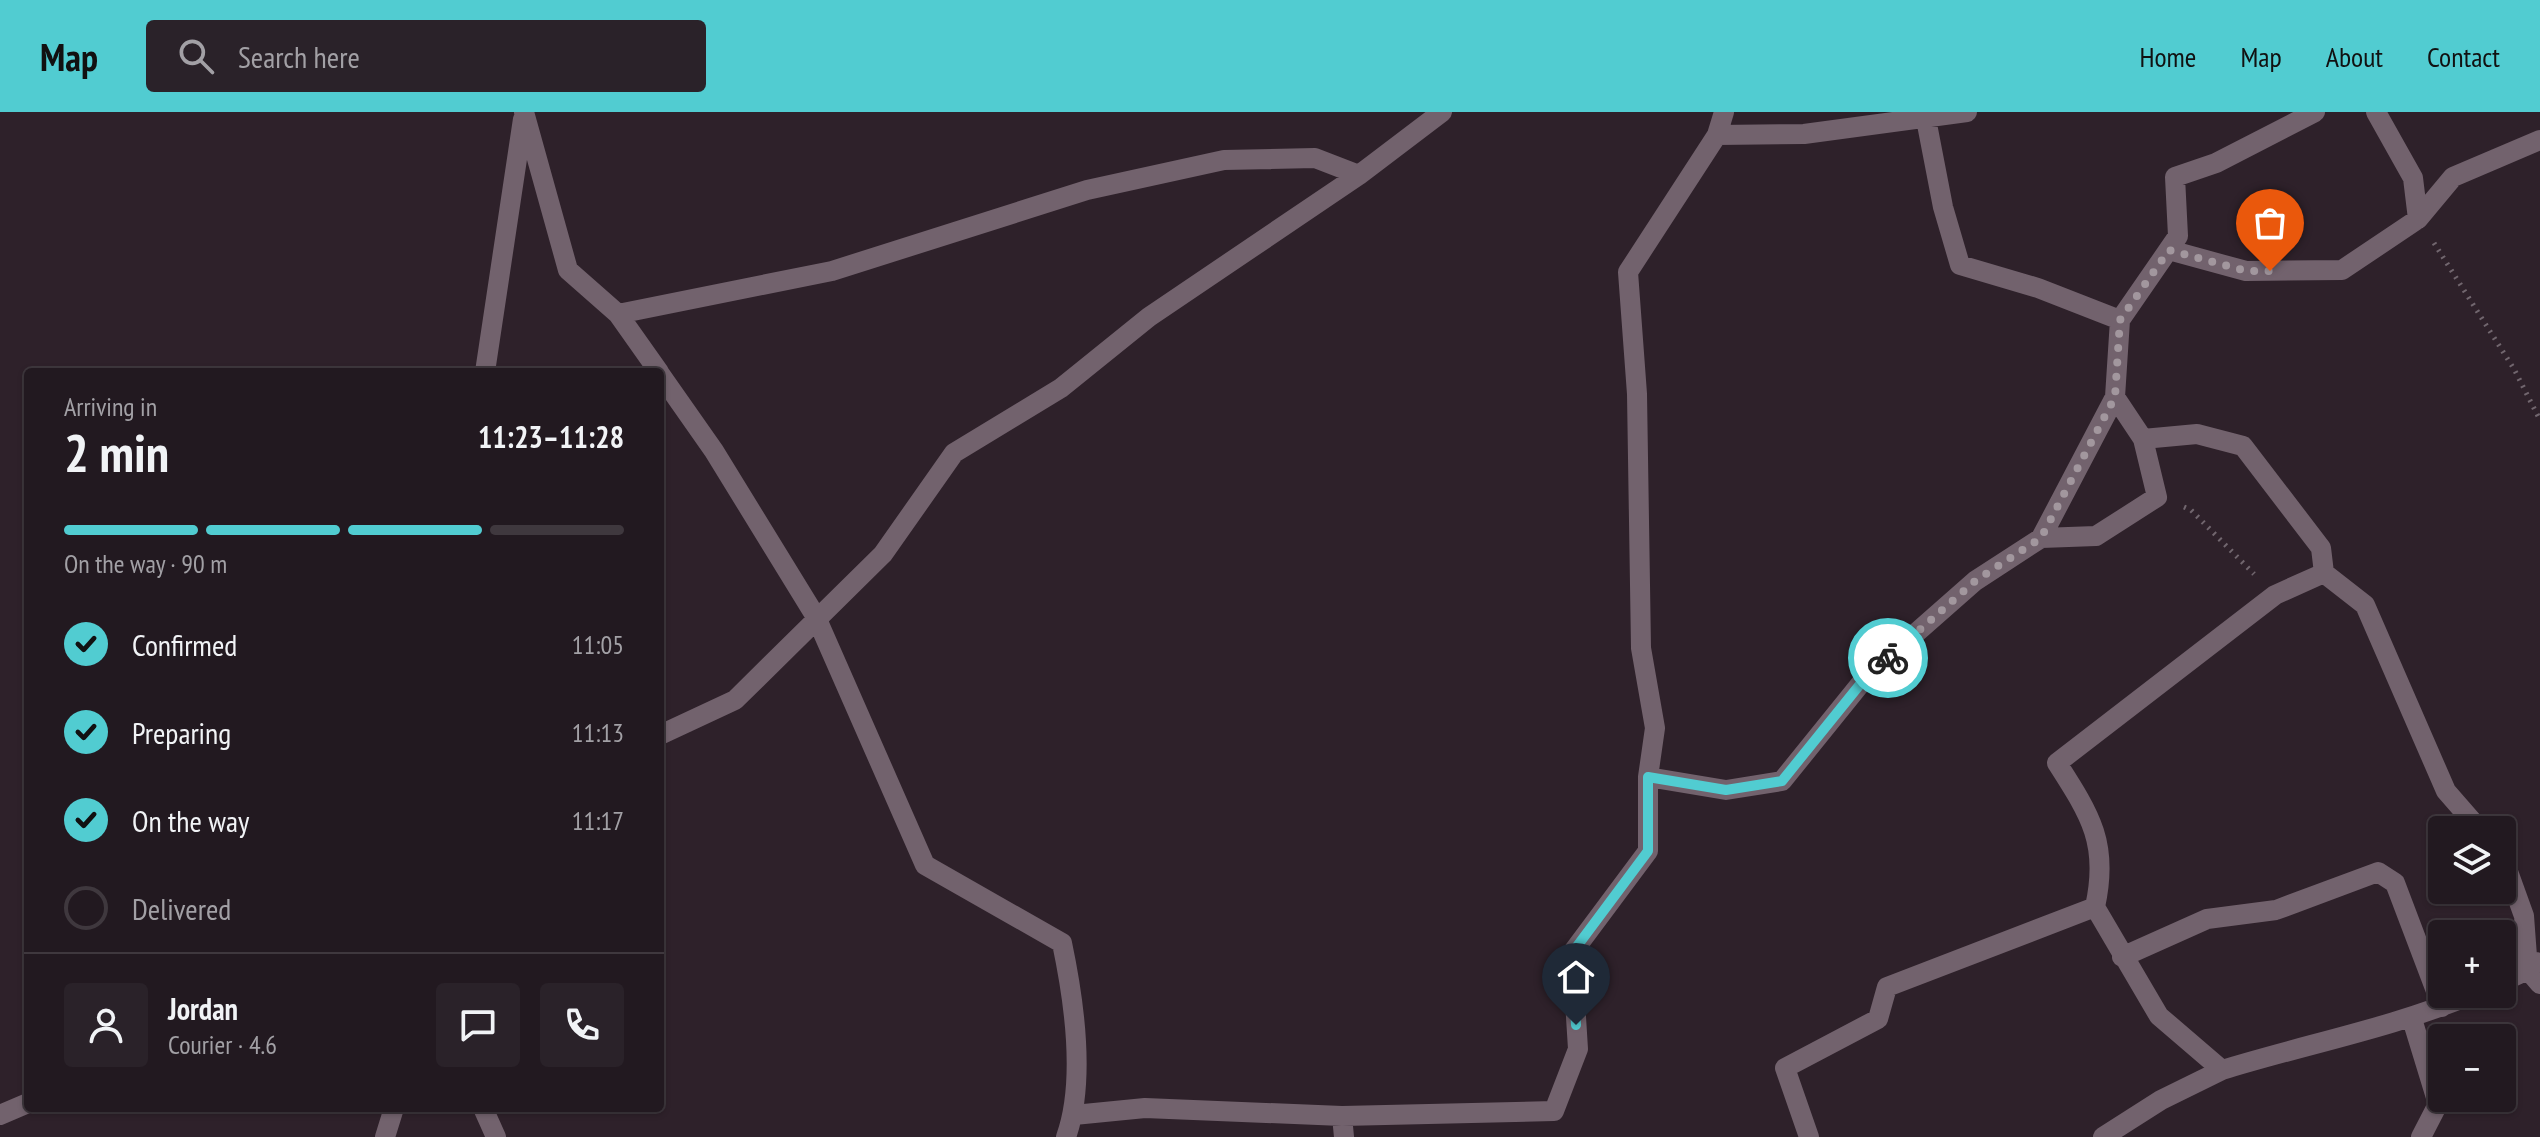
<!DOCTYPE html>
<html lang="en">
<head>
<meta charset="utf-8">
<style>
  body { margin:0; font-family:"PT Sans Narrow",sans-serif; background:#2a2229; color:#f1f3f6; height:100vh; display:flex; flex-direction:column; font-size:30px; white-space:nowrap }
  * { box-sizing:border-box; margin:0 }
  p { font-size:26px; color:#a2a0a5 }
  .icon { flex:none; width:44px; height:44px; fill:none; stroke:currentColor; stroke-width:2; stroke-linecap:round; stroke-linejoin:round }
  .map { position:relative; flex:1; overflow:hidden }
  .sheet { position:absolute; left:24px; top:256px; width:640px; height:744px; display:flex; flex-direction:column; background:#221920; border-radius:8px; box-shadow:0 2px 6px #0004,0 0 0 2px #3f383e }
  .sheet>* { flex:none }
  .buttons { position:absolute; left:2428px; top:704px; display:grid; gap:16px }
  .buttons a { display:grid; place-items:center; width:88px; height:88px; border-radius:8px; background:#221920; box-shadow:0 2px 6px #0004,0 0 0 2px #3f383e; font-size:40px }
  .pin { position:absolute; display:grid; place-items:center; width:68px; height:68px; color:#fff; margin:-82px -34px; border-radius:50% 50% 50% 0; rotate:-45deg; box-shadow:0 0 8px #0007 }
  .pin .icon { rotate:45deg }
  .courier { position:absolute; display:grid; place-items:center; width:80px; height:80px; margin:-40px; border:6px solid #51ccd1; border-radius:50%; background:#fff; color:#222; box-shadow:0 2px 10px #0007 }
  .head em { font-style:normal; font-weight:800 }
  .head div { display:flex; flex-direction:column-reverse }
  .head { display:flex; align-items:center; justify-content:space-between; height:136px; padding:0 40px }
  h1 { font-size:52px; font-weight:800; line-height:60px }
  .bar { display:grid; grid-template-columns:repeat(4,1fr); gap:12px 8px; align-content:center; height:96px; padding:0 40px }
  .bar i { height:10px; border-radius:6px; background:#3f383e }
  .bar .active { background:#51ccd1 }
  .bar p { grid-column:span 4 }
  .line { display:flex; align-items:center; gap:20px; padding:0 40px; border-top:2px solid #3f383e }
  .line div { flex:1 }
  .round { display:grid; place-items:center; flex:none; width:84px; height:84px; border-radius:8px; background:#2a2229 }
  ol { padding:0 40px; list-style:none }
  li { display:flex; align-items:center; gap:24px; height:88px }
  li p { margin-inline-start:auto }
  li .icon { padding:8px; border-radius:50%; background:#51ccd1; color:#111; stroke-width:4 }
  li:last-child { color:#a2a0a5 }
  li i { width:44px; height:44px; border:4px solid #3f383e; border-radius:50% }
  header { display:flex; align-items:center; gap:48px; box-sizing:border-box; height:112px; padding:0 40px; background:#51ccd1; color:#111 }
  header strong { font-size:38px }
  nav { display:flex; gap:44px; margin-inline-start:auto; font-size:28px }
  .search { width:560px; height:72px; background:#2a2229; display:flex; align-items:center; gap:20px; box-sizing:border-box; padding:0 28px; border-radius:8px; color:#a2a0a5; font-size:30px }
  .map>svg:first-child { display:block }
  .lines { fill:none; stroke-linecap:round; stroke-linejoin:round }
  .path { stroke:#71666e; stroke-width:5; stroke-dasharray:2 6; stroke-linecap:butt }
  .minor { stroke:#72626d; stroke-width:20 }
  .done { stroke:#a2979e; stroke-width:8; stroke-dasharray:0 14.4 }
  .route { stroke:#51ccd1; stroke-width:10 }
</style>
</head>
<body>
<header>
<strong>Map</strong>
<div class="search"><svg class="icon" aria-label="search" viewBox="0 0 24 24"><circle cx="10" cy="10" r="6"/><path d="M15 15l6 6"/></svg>Search here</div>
<nav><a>Home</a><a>Map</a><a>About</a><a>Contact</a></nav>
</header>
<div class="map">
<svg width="2540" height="1025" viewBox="0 0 2540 1025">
  <rect width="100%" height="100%" fill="#2e212a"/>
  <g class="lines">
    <path class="path" d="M2434,131L2514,257L2540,308
      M2184,395L2191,398L2254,462"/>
    <path class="minor" d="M524,0L568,158L618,202L659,260
      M2376,0L2413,66L2418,107
      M1926,7L1943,95L1960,153L2038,176L2120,208
      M1717,23L1804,22L1967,0
      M2169,138L2246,159L2342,158L2418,107L2453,65L2540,28
      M618,202L832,159L1087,78L1224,48L1315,46L1359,63
      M485,260L523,7
      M660,262L714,339L816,505L925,753L1062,831C1074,888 1086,969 1066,1025
      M2143,327L2197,322L2243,334L2321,436L2324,461L2365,493L2446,679L2480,718
      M2041,426L2115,285L2120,208L2178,124L2175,65L2216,51L2315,0
      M660,623L735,588L883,442L954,341L1061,276L1149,205L1359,63L1442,0
      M1648,665L1726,678L1782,669L1866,565L1975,469L2041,426L2096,424L2157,385L2143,327L2115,285
      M2502,743L2524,804L2528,858L2540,872
      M2095,795L2159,904L2222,958C2306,932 2392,916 2473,882
      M2122,845L2207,807L2276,798L2378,760L2395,771L2442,895
      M2502,870L2528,858L2536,850
      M2412,907L2438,992L2421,1025
      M483,996L496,1025
      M0,1003L28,991
      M1074,1003L1145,996L1342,1004L1554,999L1578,937L1572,841L1648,739V665L1655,616L1641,536L1637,282L1628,160L1717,23L1724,0
      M1342,1004L1344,1025
      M385,1025L394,996
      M1809,1025L1785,956L1878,907L1887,875L2095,795C2109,732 2091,704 2057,651L2275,483L2324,461
      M2103,1025L2161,988L2222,958"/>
  </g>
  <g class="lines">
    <path class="done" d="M1888,546L1975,469L2041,426L2115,285L2120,208L2169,138L2246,159H2270"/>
    <path class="route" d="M1576,913L1572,841L1648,739V665L1726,678L1782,669L1866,565L1888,546"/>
  </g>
</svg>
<div class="buttons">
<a><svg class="icon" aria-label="layers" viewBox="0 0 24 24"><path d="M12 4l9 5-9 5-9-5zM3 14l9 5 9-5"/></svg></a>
<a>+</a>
<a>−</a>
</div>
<div class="pin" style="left:2270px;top:159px;background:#ea580c"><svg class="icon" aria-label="bag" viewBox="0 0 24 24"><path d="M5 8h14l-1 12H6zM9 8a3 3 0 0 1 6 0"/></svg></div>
<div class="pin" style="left:1576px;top:913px;background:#1f2937"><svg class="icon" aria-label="home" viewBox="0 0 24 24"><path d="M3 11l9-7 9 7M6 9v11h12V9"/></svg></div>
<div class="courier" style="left:1888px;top:546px"><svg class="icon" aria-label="bike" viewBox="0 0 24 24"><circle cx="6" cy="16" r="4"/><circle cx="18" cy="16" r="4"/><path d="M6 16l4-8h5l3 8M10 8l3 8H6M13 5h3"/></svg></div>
<section class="sheet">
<div class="head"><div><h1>2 min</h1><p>Arriving in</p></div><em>11:23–11:28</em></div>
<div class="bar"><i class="active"></i><i class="active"></i><i class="active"></i><i></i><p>On the way · 90 m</p></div>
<ol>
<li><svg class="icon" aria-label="check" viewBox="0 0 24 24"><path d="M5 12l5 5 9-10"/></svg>Confirmed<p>11:05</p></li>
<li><svg class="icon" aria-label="check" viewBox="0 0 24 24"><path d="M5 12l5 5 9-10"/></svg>Preparing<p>11:13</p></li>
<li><svg class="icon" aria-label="check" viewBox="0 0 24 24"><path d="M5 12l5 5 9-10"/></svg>On the way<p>11:17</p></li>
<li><i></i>Delivered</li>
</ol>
<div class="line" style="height:144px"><a class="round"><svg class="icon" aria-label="person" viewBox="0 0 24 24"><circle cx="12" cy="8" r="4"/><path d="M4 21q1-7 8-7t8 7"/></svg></a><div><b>Jordan</b><p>Courier · 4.6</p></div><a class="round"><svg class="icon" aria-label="chat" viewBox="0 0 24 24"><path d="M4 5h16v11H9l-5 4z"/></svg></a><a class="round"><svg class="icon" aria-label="phone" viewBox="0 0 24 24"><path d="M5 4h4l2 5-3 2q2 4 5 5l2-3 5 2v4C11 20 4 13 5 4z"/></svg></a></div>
</section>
</div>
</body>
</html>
